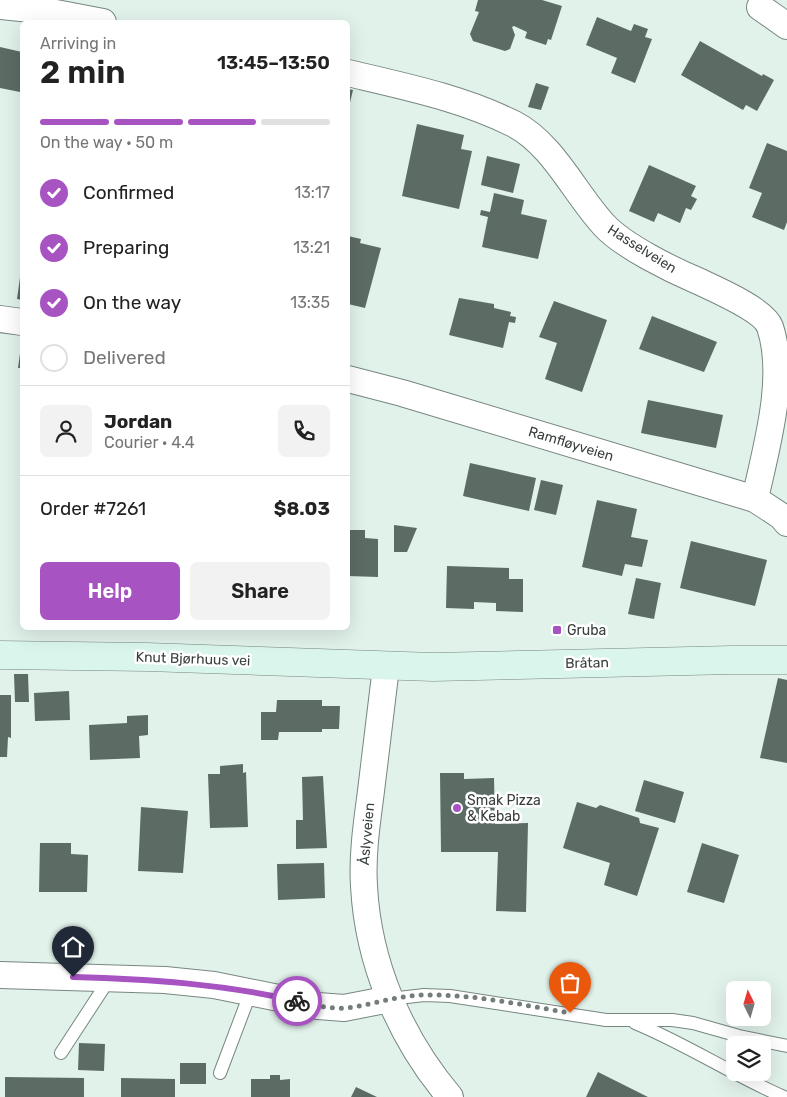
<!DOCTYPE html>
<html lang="en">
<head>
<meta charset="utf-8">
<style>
  body { margin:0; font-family:Rubik,sans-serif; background:#f2f2f2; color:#222; height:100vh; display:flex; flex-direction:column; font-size:19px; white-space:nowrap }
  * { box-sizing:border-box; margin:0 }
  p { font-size:16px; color:#767676 }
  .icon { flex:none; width:28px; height:28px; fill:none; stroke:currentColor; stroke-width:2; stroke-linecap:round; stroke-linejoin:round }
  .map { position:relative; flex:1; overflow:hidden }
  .sheet { position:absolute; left:20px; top:20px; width:330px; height:610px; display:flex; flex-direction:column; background:#fff; border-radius:8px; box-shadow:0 5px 20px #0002 }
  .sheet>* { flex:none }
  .needle { width:32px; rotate:355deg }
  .controls { position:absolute; left:726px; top:981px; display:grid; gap:10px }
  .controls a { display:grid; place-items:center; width:45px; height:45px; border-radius:8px; background:#fff; box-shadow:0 5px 20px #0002; font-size:25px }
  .pin { position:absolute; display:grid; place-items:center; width:42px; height:42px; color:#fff; margin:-51px -21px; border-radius:50% 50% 50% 0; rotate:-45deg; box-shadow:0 0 5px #0007 }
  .pin .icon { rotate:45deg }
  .courier { position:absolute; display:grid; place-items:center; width:50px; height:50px; margin:-25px; border:4px solid #a753c2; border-radius:50%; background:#fff; color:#222; box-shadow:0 1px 6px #0007 }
  .summary em { font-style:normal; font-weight:600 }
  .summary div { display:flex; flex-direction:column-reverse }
  .summary { display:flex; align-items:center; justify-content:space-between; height:85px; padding:0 20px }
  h1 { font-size:32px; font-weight:600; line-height:38px }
  .bar { display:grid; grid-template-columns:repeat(4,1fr); gap:8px 5px; align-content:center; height:60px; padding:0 20px }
  .bar i { height:6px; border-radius:4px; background:#e0e0e0 }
  .bar .selected { background:#a753c2 }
  .bar p { grid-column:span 4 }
  .line { display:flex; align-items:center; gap:12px; padding:0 20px; border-top:1px solid #e0e0e0 }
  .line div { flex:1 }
  .round { display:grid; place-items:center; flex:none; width:52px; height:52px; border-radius:8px; background:#f2f2f2 }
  ol { padding:0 20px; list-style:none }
  li { display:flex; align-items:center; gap:15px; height:55px }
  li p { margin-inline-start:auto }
  li .icon { padding:5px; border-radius:50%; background:#a753c2; color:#fff; stroke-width:4 }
  li:last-child { color:#767676 }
  li i { width:28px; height:28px; border:2px solid #e0e0e0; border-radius:50% }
  .primary-button { display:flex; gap:10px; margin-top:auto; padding:10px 20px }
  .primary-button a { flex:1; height:58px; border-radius:8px; background:#a753c2; color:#fff; font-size:20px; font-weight:600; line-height:58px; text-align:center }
  .primary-button a+a { background:#f2f2f2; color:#222 }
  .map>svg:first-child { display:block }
  .building { fill:#5c6b64 }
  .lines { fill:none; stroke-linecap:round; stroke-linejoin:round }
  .lane-casing { stroke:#778780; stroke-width:14 }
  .street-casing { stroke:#778780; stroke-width:28 }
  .secondary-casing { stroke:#778780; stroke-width:29 }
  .lane { stroke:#fff; stroke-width:12 }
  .street { stroke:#fff; stroke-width:26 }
  .secondary { stroke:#daf5eb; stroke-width:28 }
  .done { stroke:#737e79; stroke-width:5; stroke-dasharray:0 9 }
  .route { stroke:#a753c2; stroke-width:6 }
  .poi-dot { fill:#a753c2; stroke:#fff; stroke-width:2 }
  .labels { text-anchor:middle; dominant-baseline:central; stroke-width:5; stroke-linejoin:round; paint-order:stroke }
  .street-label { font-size:14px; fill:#383f3c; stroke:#fff }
  .poi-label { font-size:14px; fill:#383f3c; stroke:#fff; text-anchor:start }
</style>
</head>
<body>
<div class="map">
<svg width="787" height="1097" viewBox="0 0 787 1097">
  <rect width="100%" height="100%" fill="#e1f2ea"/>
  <path class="building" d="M478,0H542L562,6L551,40L548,39L546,45L525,38L527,32L514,26L512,27L515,35L510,49L505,51L473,41L470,34L479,12L475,11Z
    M597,17L631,31L634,24L648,29L645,37L652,39L635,83L611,73L617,58L586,45Z
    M700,41L762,76L763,74L774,80L757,111L746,105L743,110L681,75Z
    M0,47L22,52L20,92L0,88Z
    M536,83L549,87L541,110L528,107Z
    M348,89L353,90L348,111Z
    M417,124L464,135L461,149L472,151L459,209L402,196Z
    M767,143L787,151V222L784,230L752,217L762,193L749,188Z
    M487,156L520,164L513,193L481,185Z
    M649,165L696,186L691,196L697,199L691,210L686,208L680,223L658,213L654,222L629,211Z
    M494,193L524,200L521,214L547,220L538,259L482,247L488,217L480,215L481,210L490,212Z
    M348,236L361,239L360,243L381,248L365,308L348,304Z
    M21,270H22V300L17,299Z
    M459,298L494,304V308L511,312L510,316L516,317L515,323L509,322L503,348L449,335Z
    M554,301L607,320L582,392L545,379L557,343L539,337Z
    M652,316L717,342L704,372L639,349Z
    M21,346H22V368H18Z
    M648,400L723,415L716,448L641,433Z
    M470,463L536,478L529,511L463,496Z
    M541,480L563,485L556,515L534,510Z
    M597,500L637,509L631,537L648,540L642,567L625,564L622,576L582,567Z
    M394,525L417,528L407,552H394Z
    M348,530H365V538L378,539V577L348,576Z
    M691,541L767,560L755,606L680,588Z
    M447,566L509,568V579H523V612L496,611V603L474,602V609L446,608Z
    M636,578L661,583L654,619L628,614Z
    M14,674H28L29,702H15Z
    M778,678L787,680V763L760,758Z
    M69,691L70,720L35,721L34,693Z
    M0,695H11V738L8,737L7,757H0Z
    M277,700H322V706H340L339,729H322V732H279L278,740H261V712H276Z
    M148,715V735L139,736L140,758L90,760L89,725L127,723V716Z
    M243,764V773L246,772L248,827L210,828L208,774H220V766Z
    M440,773H464V779L494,778L495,824L528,823L526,912L496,911L498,852H441Z
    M323,776L327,848L296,849V820H303L302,777Z
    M644,780L684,792L675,823L635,811Z
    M577,802L596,808L600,805L639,818L640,823L659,828L637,896L604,885L610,863L563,848Z
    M141,807L188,811L183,873L138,871Z
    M40,843H71V854L88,855L87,892H39Z
    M702,843L739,855L724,903L687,892Z
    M324,863L325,898L278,900L277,864Z
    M79,1043L105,1044L104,1071L78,1070Z
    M180,1063H206V1084H180Z
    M598,1072L648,1097H586Z
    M270,1075H280V1080L290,1079V1097H251V1079H270Z
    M5,1077L84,1078V1097H5Z
    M121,1078L175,1079V1097H121Z
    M356,1087L377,1097H351Z"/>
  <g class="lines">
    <defs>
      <path id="lane" d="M390,999L424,995L450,996L606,1020H672L693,1023L739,1036L787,1046
        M635,1023C686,1044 733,1075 784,1097
        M61,1053L110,978
        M220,1073L251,991"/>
      <path id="street" d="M0,6L40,10L103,22
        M760,7L787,26
        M348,73C403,86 462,98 514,124C553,144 575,194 604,225C623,246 672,270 698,281C715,289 764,310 770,327C787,378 766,448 755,499
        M0,319L22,322
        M348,379L402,393L755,499L781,516L787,523
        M386,667C381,708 376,750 371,791C367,822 362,854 364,886C368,963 400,1038 450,1097
        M0,975L165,980L214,985L318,1006L344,1008L390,999"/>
      <path id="secondary" d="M0,655L147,657L433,667L732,660H787"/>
    </defs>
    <use href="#lane" class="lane-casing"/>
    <use href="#street" class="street-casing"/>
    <use href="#secondary" class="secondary-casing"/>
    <use href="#lane" class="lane"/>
    <use href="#street" class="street"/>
    <use href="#secondary" class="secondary"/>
  </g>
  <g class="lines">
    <path class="done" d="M297,1001C313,1005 330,1009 346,1008C373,1005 398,995 425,995C473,994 523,1005 570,1013"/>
    <path class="route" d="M73,977C150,979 222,984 297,1001"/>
  </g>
  <g class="poi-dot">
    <rect x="552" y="625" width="10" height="10" rx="2.5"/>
    <circle cx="457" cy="808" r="5"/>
  </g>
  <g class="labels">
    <g class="street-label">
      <text transform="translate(642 249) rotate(32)">Hasselveien</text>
      <text transform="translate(571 444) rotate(17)">Ramfløyveien</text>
      <text transform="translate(193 659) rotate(2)">Knut Bjørhuus vei</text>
      <text transform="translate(587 663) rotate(-1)">Bråtan</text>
      <text transform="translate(367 834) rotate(-85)">Åslyveien</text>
    </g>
    <g class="poi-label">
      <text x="567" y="630">Gruba</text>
      <text x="467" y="800">Smak Pizza<tspan x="467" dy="16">&amp; Kebab</tspan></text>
    </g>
  </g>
</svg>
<div class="controls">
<a><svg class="needle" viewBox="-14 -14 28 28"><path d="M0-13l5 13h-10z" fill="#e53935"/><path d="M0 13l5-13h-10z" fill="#767676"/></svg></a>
<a><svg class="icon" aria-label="layers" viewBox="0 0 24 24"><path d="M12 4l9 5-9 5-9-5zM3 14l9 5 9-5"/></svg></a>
</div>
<div class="pin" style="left:570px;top:1013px;background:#ea580c"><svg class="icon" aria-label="bag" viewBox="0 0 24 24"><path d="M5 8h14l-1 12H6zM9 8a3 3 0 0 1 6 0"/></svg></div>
<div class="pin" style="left:73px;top:977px;background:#1f2937"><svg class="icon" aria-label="home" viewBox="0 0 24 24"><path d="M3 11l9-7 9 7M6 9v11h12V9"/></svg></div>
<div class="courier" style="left:297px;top:1001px"><svg class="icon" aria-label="bike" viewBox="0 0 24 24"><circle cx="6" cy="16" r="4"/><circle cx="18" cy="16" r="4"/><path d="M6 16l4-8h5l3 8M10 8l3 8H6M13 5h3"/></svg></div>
<section class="sheet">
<div class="summary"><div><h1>2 min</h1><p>Arriving in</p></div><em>13:45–13:50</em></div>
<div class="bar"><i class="selected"></i><i class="selected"></i><i class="selected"></i><i></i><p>On the way · 50 m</p></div>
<ol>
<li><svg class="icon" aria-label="check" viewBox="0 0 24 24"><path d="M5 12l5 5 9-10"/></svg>Confirmed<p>13:17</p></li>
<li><svg class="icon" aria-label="check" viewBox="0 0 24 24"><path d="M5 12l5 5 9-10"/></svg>Preparing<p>13:21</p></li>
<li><svg class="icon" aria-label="check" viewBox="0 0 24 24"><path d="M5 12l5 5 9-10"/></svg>On the way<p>13:35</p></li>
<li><i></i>Delivered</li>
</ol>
<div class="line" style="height:90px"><a class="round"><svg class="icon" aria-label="person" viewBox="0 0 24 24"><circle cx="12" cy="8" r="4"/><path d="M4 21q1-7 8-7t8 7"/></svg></a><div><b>Jordan</b><p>Courier · 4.4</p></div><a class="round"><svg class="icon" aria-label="phone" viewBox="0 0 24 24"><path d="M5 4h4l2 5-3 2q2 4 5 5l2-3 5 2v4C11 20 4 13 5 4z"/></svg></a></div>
<div class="line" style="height:65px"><div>Order #7261</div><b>$8.03</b></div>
<div class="primary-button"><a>Help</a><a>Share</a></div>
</section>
</div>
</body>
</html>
